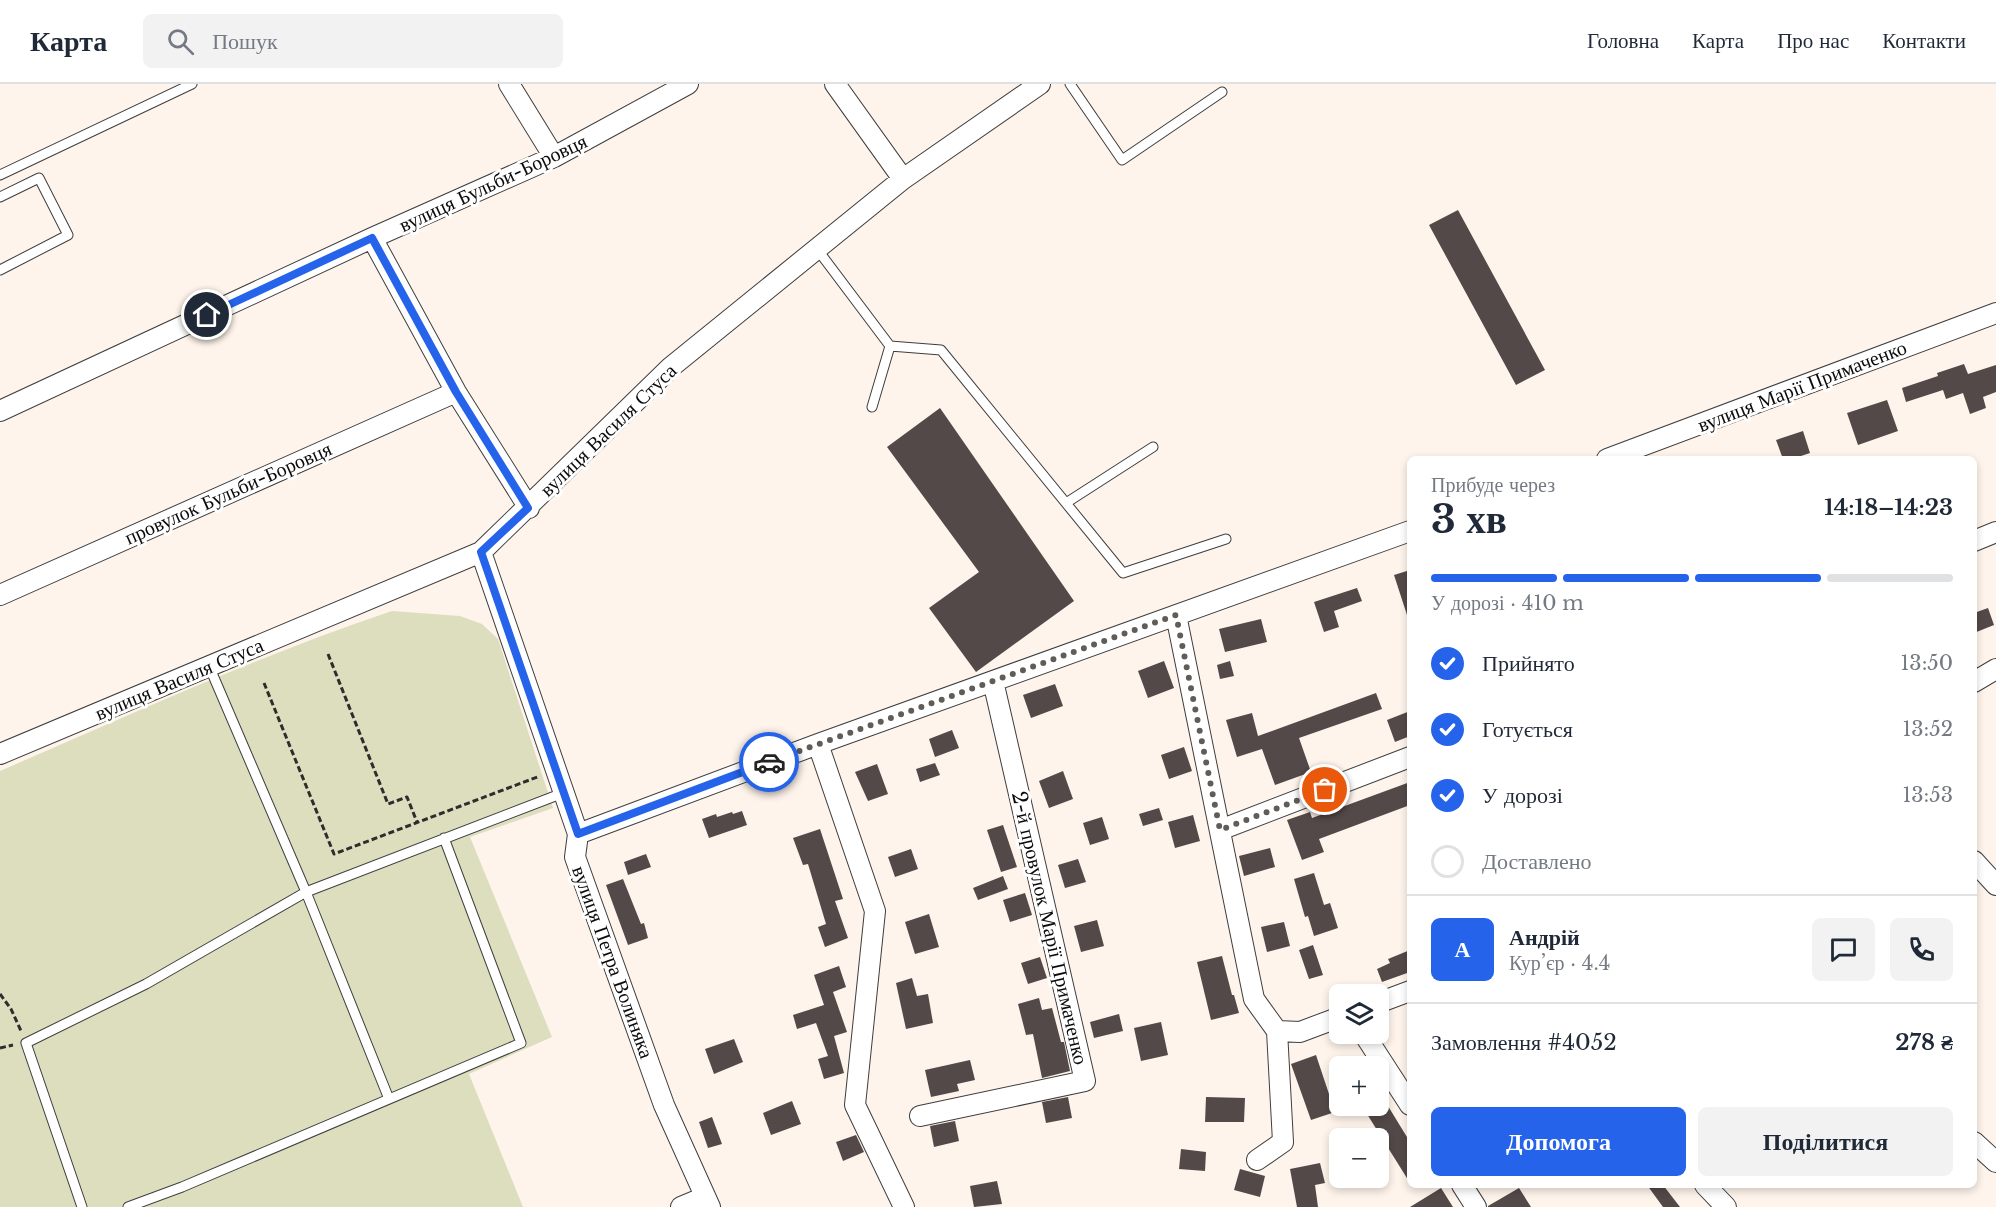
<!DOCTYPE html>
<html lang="uk">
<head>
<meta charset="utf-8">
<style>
  body { margin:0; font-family:"Libre Baskerville",serif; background:#f2f2f3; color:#1f2937; height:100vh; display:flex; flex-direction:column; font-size:22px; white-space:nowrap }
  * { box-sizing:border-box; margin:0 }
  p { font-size:20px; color:#747a83 }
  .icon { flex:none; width:33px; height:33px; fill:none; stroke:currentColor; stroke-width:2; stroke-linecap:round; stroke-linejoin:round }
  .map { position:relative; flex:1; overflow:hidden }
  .drawer { position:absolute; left:1407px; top:372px; width:570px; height:732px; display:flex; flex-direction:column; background:#fff; border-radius:9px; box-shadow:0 3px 9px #0003 }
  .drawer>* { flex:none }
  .controls { position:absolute; left:1329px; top:900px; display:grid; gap:12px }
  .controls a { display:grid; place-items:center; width:60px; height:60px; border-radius:9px; background:#fff; box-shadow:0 3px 9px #0003; font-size:30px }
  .pin { position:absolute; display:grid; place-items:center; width:51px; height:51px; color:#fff; margin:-26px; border:3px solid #fff; border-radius:50%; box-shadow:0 2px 6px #0007 }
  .courier { position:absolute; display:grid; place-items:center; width:60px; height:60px; margin:-30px; border:4px solid #2563eb; border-radius:50%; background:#fff; color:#222; box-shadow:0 2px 8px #0007 }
  .head em { font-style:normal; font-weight:800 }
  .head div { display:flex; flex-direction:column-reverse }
  .head { display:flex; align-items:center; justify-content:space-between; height:102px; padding:0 24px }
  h1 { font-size:39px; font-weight:800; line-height:45px }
  .bar { display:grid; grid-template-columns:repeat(4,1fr); gap:9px 6px; align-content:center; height:72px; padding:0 24px }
  .bar i { height:8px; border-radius:4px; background:#e0e1e3 }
  .bar .on { background:#2563eb }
  .bar p { grid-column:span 4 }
  .line { display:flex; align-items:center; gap:15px; padding:0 24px; border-top:2px solid #e0e1e3 }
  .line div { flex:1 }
  .round { display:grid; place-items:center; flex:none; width:63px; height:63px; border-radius:9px; background:#f2f2f3 }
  ol { padding:0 24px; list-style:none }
  li { display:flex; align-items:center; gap:18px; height:66px }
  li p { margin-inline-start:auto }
  li .icon { padding:6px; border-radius:50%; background:#2563eb; color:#fff; stroke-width:4 }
  li:last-child { color:#747a83 }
  li i { width:33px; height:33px; border:3px solid #e0e1e3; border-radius:50% }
  .action { display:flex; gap:12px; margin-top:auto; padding:12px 24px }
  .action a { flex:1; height:69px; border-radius:9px; background:#2563eb; color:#fff; font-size:24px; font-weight:800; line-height:69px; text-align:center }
  .action a+a { background:#f2f2f3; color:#1f2937 }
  header { display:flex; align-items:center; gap:36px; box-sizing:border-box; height:84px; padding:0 30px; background:#fff; border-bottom:2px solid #e0e1e3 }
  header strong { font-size:28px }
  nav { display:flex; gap:33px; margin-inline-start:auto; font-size:21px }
  .search { width:420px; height:54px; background:#f2f2f3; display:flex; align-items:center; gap:15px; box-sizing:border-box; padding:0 21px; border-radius:9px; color:#747a83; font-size:22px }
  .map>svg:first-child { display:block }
  .cemetery { fill:#dddebe }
  .building { fill:#534948 }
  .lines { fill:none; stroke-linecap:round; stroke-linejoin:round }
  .lane-casing { stroke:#3e3e3e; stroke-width:11 }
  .street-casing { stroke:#3e3e3e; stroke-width:22 }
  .path { stroke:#2d2d2d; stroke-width:3; stroke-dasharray:6 3; stroke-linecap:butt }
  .lane { stroke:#fff; stroke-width:9 }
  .street { stroke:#fff; stroke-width:20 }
  .done { stroke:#605d59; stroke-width:6; stroke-dasharray:0 10.8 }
  .route { stroke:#2563eb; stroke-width:8 }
  .labels { text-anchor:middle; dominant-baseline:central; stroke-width:6; stroke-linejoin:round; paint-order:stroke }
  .street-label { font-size:20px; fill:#0b0b0b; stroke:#fff }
</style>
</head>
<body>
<header>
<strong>Карта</strong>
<div class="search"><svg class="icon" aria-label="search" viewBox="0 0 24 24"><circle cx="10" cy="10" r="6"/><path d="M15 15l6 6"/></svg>Пошук</div>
<nav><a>Головна</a><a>Карта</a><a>Про нас</a><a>Контакти</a></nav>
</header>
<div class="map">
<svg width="1996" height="1123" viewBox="0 0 1996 1123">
  <rect width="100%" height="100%" fill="#fef4eb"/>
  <path class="cemetery" d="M392,527L460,532L482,540L498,555L553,724L470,753L552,953L469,990L523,1123H0V687C129,631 258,572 392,527Z"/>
  <path class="building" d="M1458,126L1545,286L1516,301L1429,141Z
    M1964,280L1968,290L1996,281V308L1983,313L1986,324L1970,330L1963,309L1946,315L1943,306L1906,318L1902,304L1938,292L1937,289Z
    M1887,316L1898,347L1858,361L1847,329Z
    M940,324L1074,517L976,588L929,524L979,488L887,363Z
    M1803,347L1810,369L1792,375H1783L1776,356Z
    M1410,486V531H1407L1394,491Z
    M1357,504L1362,517L1334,527L1339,543L1324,548L1314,518Z
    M1988,524L1994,541L1974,549V529Z
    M1261,535L1267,558L1225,568L1219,545Z
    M1164,577L1174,604L1148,614L1138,587Z
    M1230,577L1234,592L1220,595L1217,581Z
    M1055,600L1063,622L1031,634L1023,611Z
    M1376,609L1382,625L1299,654L1311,688L1275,701L1262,665L1237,673L1226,636L1252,629L1258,652Z
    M1410,627V652L1395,658L1387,636Z
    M952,646L959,664L935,673L929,655Z
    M1184,663L1192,687L1169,695L1161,671Z
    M935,679L940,691L920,698L916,685Z
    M877,680L888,710L868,717L855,688Z
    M1063,687L1073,715L1049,724L1039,697Z
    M1410,698V721L1319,755L1324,768L1302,776L1287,736L1310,728L1312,734Z
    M1159,724L1163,736L1143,742L1139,730Z
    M742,727L747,741L709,754L702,735L716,730L717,733L732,728L733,730Z
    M1193,731L1200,757L1175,764L1168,738Z
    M1102,733L1109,755L1090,761L1083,739Z
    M1003,741L1017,783L1001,788L987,746Z
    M820,745L843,815L835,817L848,854L825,863L818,843L826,840L808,780L803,781L793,754Z
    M1270,764L1275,783L1244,792L1239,772Z
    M911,765L918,785L895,793L888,773Z
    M646,770L651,783L628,791L624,778Z
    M1078,775L1086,798L1065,804L1058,781Z
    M1314,789L1324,821L1330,819L1338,844L1314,852L1308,832L1305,833L1294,795Z
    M1003,792L1008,805L978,816L973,804Z
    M623,795L641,840L644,839L648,854L628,861L606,801Z
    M1025,809L1032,831L1010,838L1003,816Z
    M929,830L939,863L915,870L905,838Z
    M1097,836L1104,862L1081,868L1074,842Z
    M1284,838L1290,862L1267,868L1261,843Z
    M1313,861L1323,891L1309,895L1299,866Z
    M1410,866V888L1382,898L1377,885L1390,879L1388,875Z
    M1222,872L1232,911H1234L1239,929L1211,936L1197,878Z
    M1040,873L1047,894L1028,900L1021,879Z
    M839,882L846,903L833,908L847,948L834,952L844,989L824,995L818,975L828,972L816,939L797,945L793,931L824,921L814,891Z
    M912,894L917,912L928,910L933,939L906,945L896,899Z
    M1039,914L1042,926L1052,924L1061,958H1064L1070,987L1042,994L1033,950L1026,951L1018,920Z
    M1119,930L1123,947L1094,954L1090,938Z
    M1161,938L1168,971L1141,977L1134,944Z
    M734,955L743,978L714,990L705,965Z
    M1316,971L1335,1028L1311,1036L1291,980Z
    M970,976L975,996L957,1000L959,1007L931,1013L925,986Z
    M1068,1013L1072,1034L1046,1039L1042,1018Z
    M1206,1013L1245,1014L1244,1038H1205Z
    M792,1017L801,1040L771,1051L763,1029Z
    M1362,1022H1388L1410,1058V1099Z
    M712,1033L722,1060L708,1064L699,1038Z
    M955,1037L959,1057L934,1063L930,1042Z
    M856,1051L864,1068L843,1077L836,1058Z
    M1181,1065L1206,1068L1205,1087L1179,1085Z
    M1320,1079L1325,1099L1315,1101L1318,1123H1297L1290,1085Z
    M1240,1085L1265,1092L1260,1113L1234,1106Z
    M997,1097L1002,1120L974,1123L970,1102Z
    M1647,1101H1663L1680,1123H1663Z
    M1441,1104L1453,1123H1410Z
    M1519,1104L1531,1123H1488V1122Z"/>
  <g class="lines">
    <defs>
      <path id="lane" d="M1070,0L1122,76L1222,8
        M0,91L192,0
        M0,113L39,94L68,151L0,186
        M817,165L890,262L941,266L1123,489L1226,455
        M872,323L890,262
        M1066,419L1153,363
        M209,582L306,808L389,1015
        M82,1123L26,959L146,900L306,808L563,709
        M128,1123L182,1103L521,959L444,754"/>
      <path id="street" d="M509,0L554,73
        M835,0L903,95
        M372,154L456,308L529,424
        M0,327L372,154L554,73L688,0
        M1607,375L1996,229
        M1974,457L1996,448
        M481,468L578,750L575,773L664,1021L710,1123
        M0,511L456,308
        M1176,531L1254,915L1277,947L1283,1058L1257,1076
        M1974,598L1996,585
        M818,660L875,827L855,1021L904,1123
        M0,670L481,468L671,283L903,95L1040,0
        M1220,746L1410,673
        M578,750L818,660L1410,447
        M1974,777L1996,801
        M1378,919L1410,907
        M1277,947L1300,948L1340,933
        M1364,950L1410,1021
        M920,1032L1085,997L993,597
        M1974,1058L1996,1078
        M1462,1101L1476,1123
        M1705,1101L1726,1123
        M681,1123L705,1113"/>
    </defs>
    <use href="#lane" class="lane-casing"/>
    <use href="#street" class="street-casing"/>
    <path class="path" d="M328,570L388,720L407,713L417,738
      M264,599L334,770L540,692
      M0,910L11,925L22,949
      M0,964L13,961"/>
    <use href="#lane" class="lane"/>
    <use href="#street" class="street"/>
  </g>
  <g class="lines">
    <path class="done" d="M769,678L1176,531L1220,746L1325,706"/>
    <path class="route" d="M207,231L372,154L456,308L528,424L481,468L578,750L769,678"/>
  </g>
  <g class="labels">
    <g class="street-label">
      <text transform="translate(493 99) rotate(-25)">вулиця Бульби-Боровця</text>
      <text transform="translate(1802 302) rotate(-21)">вулиця Марії Примаченко</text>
      <text transform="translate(608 346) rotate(-44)">вулиця Василя Стуса</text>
      <text transform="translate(228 409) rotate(-24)">провулок Бульби-Боровця</text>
      <text transform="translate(179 595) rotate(-23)">вулиця Василя Стуса</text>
      <text transform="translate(1050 844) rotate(77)">2-й провулок Марії Примаченко</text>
      <text transform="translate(613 878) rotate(70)">вулиця Петра Волиняка</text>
    </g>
  </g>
</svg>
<div class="controls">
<a><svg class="icon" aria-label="layers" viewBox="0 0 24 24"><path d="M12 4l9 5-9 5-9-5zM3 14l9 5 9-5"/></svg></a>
<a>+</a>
<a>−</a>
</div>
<div class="pin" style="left:1325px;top:706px;background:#ea580c"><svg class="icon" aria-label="bag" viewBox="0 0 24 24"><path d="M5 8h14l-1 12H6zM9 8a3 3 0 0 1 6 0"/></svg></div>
<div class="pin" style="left:207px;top:231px;background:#1f2937"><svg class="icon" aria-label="home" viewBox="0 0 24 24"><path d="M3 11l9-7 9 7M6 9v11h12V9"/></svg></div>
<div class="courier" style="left:769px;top:678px"><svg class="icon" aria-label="car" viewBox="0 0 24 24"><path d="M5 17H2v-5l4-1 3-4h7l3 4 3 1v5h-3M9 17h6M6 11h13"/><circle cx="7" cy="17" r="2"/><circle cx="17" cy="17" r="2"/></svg></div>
<section class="drawer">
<div class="head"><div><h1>3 хв</h1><p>Прибуде через</p></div><em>14:18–14:23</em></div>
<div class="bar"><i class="on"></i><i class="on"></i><i class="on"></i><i></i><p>У дорозі · 410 m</p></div>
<ol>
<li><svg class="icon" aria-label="check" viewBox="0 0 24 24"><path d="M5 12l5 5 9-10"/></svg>Прийнято<p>13:50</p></li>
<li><svg class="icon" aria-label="check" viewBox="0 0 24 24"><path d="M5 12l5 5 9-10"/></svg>Готується<p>13:52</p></li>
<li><svg class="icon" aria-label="check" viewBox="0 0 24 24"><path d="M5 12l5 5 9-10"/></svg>У дорозі<p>13:53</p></li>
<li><i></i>Доставлено</li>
</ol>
<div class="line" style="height:108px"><b class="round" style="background:#2563eb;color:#fff">А</b><div><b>Андрій</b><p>Кур’єр · 4.4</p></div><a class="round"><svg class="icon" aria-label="chat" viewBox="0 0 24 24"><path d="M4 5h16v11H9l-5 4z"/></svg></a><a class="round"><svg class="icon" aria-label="phone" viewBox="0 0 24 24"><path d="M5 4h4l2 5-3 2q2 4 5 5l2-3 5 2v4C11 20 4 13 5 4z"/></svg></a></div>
<div class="line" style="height:78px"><div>Замовлення #4052</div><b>278 ₴</b></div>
<div class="action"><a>Допомога</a><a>Поділитися</a></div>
</section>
</div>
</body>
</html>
